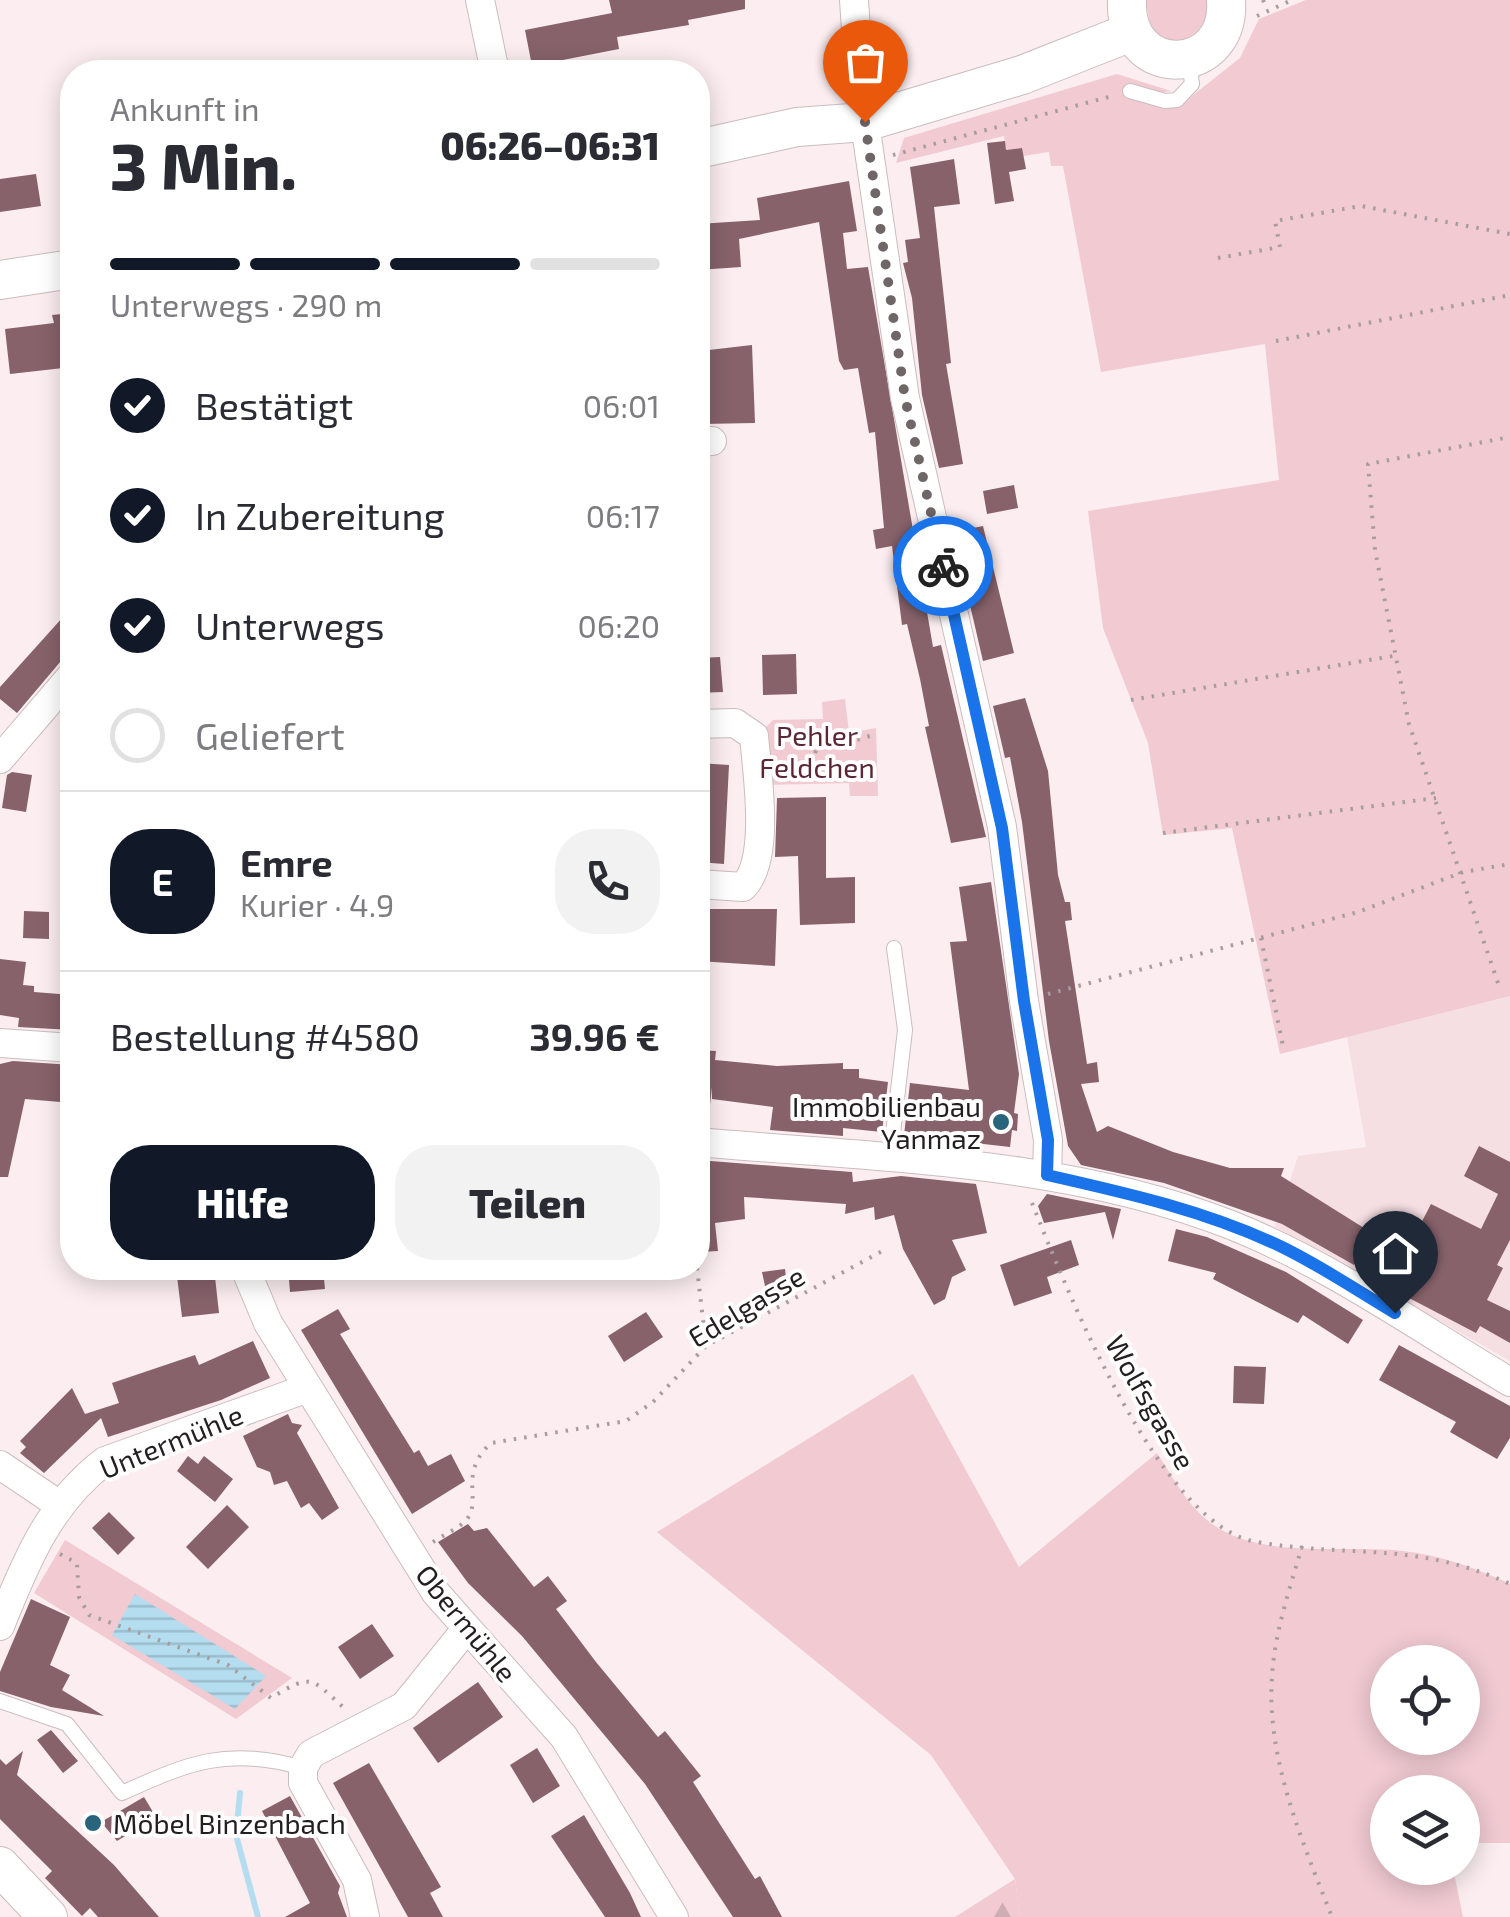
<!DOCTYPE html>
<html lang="de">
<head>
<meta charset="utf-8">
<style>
  body { margin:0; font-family:"Exo 2",sans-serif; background:#f2f2f3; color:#2b2b33; height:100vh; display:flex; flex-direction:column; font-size:38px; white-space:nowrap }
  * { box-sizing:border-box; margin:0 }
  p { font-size:32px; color:#7c7c81 }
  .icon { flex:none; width:55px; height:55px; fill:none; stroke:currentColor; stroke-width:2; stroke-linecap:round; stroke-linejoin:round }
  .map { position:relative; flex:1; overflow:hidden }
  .panel { position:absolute; left:60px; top:60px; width:650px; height:1220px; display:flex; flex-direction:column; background:#fff; border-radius:40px; box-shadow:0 5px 25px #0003 }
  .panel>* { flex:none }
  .tools { position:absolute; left:1370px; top:1645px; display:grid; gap:20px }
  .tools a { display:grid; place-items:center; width:110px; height:110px; border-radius:50%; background:#fff; box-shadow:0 5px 25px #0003; font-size:50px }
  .pin { position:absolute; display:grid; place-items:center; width:85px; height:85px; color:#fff; margin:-102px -42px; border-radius:50% 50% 50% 0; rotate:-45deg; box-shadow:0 0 10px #0007 }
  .pin .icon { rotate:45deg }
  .courier { position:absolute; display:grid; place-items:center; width:100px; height:100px; margin:-50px; border:8px solid #1a73e8; border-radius:50%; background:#fff; color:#222; box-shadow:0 2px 12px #0007 }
  .overview em { font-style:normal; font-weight:800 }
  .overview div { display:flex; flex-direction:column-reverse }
  .overview { display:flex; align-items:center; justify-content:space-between; height:170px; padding:0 50px }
  h1 { font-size:65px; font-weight:800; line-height:75px }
  .bar { display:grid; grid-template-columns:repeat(4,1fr); gap:15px 10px; align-content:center; height:120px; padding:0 50px }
  .bar i { height:12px; border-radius:8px; background:#e1e1e2 }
  .bar .current { background:#111827 }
  .bar p { grid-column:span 4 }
  .line { display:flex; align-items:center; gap:25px; padding:0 50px; border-top:2px solid #e1e1e2 }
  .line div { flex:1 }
  .round { display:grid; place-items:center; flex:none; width:105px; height:105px; border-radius:40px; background:#f2f2f3 }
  ol { padding:0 50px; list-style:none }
  li { display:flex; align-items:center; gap:30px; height:110px }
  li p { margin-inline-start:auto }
  li .icon { padding:10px; border-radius:50%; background:#111827; color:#fff; stroke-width:4 }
  li:last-child { color:#7c7c81 }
  li i { width:55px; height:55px; border:5px solid #e1e1e2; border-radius:50% }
  .action { display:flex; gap:20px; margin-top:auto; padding:20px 50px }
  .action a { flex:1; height:115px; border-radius:40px; background:#111827; color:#fff; font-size:40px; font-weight:800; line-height:115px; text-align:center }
  .action a+a { background:#f2f2f3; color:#2b2b33 }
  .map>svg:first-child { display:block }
  .built { fill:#f5dfe3 }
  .green { fill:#f1cad2; fill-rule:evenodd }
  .forest { fill:url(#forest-firs) }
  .water { fill:url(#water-rules) }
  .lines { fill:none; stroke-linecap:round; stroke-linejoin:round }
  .stream { stroke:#b4ddef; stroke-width:6 }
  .building { fill:#87626b }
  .service-casing { stroke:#cabdbf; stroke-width:16 }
  .minor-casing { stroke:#cabdbf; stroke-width:30 }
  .secondary-casing { stroke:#cabdbf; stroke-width:40 }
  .path { stroke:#a79d9f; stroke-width:4; stroke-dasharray:2.5 8; stroke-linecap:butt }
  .service { stroke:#fff; stroke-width:14 }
  .minor { stroke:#fff; stroke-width:28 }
  .secondary { stroke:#fff; stroke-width:38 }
  .done { stroke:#6f6668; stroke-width:10; stroke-dasharray:0 18 }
  .route { stroke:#1a73e8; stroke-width:12 }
  .poi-dot { fill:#28647c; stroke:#fefefe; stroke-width:4 }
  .labels { text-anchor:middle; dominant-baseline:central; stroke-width:8; stroke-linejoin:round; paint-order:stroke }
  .park-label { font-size:28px; fill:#5b2635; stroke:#fefefe }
  .poi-label { font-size:28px; fill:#231e1f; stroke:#fefefe; text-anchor:end }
  .street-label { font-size:28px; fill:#231e1f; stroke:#fefefe }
</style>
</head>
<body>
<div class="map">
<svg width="1510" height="1917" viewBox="0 0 1510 1917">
  <defs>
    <pattern id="forest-firs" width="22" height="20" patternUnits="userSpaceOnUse" patternTransform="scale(2.5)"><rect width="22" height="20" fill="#f1cad2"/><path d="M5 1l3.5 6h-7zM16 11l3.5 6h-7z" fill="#ceadb4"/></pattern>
    <pattern id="water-rules" width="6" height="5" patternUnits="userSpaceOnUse" patternTransform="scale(2.5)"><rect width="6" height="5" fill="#b4ddef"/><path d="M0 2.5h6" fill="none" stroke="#9abdcc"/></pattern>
  </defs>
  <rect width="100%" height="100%" fill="#fbedf0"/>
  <path class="built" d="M1510,996V1361L1275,1227L1298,1156L1366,1147L1347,1037Z"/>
  <path class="green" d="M1146,0H1209L1208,24L1182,45L1151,33Z
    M1306,0H1510V996L1280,1054L1232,828L1163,835L1148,743L1103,628L1088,511L1279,480L1265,344L1101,372L1063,166H1051L1049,152L1023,156L1021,148L1006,150L1004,136L896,163L904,138L1117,74L1171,91L1130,97L1178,107L1240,58L1259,19Z
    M845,699L849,733L876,728L878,796H850L849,783L764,785L763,730L773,720L823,719L822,702Z
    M913,1374L1019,1567L1157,1453C1175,1480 1190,1512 1220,1529C1268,1557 1339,1546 1393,1550C1434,1553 1474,1567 1510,1584V1843H1463L1462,1792H1388V1868H1453L1463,1917H1020L1015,1879L931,1755L657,1532ZM1388,1662H1462V1738H1388Z
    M65,1540L292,1678L236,1719L34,1593Z"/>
  <path class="forest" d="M1015,1879L1020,1917H955Z"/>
  <path class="water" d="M135,1594L266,1676L235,1709L112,1635Z"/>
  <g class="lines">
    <path class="stream" d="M240,1793L236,1835L258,1917"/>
  </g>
  <path class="building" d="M609,0H745V9L688,20L689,25L617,37L619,49L532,66L525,30L612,13Z
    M1005,141L1006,150L1022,148L1026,169L1009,172L1014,201L995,204L987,143Z
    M954,159L960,204L934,207L951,363L946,364L963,464L939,468L922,395L912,298L903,263L908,262L905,240L920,238L910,167Z
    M36,174L41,206L0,212V179Z
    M849,181L857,231L843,233L847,269L868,267L933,647L941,645L985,833L986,837L951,843L925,727L929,726L920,679L907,624L902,625L892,546L876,549L873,530L884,528L875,432L869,433L858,368L844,370L839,361L819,222L739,239L741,267L698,270V224L760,220L757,198Z
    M72,313V367L10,374L5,329L54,323L52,315Z
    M752,345L755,423L702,424L700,351Z
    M1014,485L1018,508L987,514L983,491Z
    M983,526L1014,653L983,661L953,532Z
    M72,607V648L17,713L0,699V687Z
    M796,654L797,694L763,695L762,655Z
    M720,657L723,692L698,693V658Z
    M1025,698L1048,771L1058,875L1065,902H1070L1072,920L1065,921L1087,1064L1097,1062L1099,1082L1081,1084L1097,1132L1108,1126L1173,1152L1230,1168H1284L1281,1176L1372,1233L1354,1265L1282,1224L1164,1183L1081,1165L1068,1146L1049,1041L1022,822L1010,757L1005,758L993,706Z
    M698,763L729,765L724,864L698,862Z
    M12,772L32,775L26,812L2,808L7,775Z
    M826,797V878L855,877V923L800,925L798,856L775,857L777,798Z
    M991,882L1019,1074L1014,1113L1018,1114L1017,1131L1012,1130L1010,1147L904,1135L910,1083L969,1090L950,942L967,941L959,887Z
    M698,909H777L775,966L698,961Z
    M24,911L49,912V939L23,938Z
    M0,959L26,962L23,985L34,986V992L72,995V1030L18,1027L19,1018L0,1015Z
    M698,1050L716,1051L715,1060L777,1066L843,1063V1069H859V1078L888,1082L882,1132L843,1128V1136L770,1130L773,1107L712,1099V1087L710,1105H698Z
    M13,1061L72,1065V1103L25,1099L8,1177H0V1064Z
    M1479,1146L1510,1162V1240L1497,1265L1503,1268L1487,1300L1510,1311V1343L1480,1326L1476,1333L1388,1287L1431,1204L1481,1229L1498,1194L1464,1176Z
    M698,1160L852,1172L853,1182L901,1176L976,1184L987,1233L952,1240L966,1270L952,1277L945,1299L934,1305L903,1249L894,1215L875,1220L874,1207L845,1214L846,1204L744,1197L745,1219L715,1223L718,1251L699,1252Z
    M1047,1194L1121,1209L1113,1240L1105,1212L1044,1223L1038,1206Z
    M1176,1229L1207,1237L1286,1272L1363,1320L1348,1344L1303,1315L1298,1323L1213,1279L1216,1273L1168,1261Z
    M1071,1240L1079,1265L1047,1277L1052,1293L1014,1306L1000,1265Z
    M176,1268H214L219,1313L182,1317Z
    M288,1268H323L325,1289L290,1292Z
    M785,1269L788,1296L768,1300L762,1272Z
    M338,1309L350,1329L340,1334L414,1453L419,1450L428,1466L451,1454L465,1481L412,1514L301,1330Z
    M646,1312L663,1337L624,1362L608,1336Z
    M253,1341L270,1378L221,1400L108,1437L101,1418L44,1473L20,1453L26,1447L20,1441L72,1388L85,1414L119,1403L112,1383L195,1355L199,1365Z
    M1399,1345L1510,1406V1438L1497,1459L1450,1432L1456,1422L1379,1380Z
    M1234,1366L1266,1367L1264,1404L1233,1403Z
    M288,1414L292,1423L302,1425L297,1433L339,1508L322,1520L309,1503L301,1508L287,1481L274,1485L270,1472L257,1467L243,1436Z
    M188,1456L198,1464L204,1456L233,1479L215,1502L177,1471Z
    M227,1505L249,1527L208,1569L186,1547Z
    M109,1512L135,1538L118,1555L92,1528Z
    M468,1524L474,1531L487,1528L534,1587L548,1576L567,1601L556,1609L596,1662L658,1737L665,1731L701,1776L693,1782L755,1879L760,1876L782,1917H733L645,1784L522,1636L468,1583L438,1542Z
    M31,1599L70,1617L50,1665L70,1675L62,1690L104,1716L51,1707L0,1691V1672Z
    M372,1624L394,1656L360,1679L338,1647Z
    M478,1682L503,1717L438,1763L413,1728Z
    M51,1730L78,1761L63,1773L37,1740Z
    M537,1748L560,1786L533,1803L510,1765Z
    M23,1751L17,1775L114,1865L159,1917H98L90,1908L82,1916L45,1878L52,1871L0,1819V1759L6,1765Z
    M369,1763L441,1887L430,1893L443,1917H408L333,1783Z
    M290,1796L340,1886L338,1893L347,1917H285L310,1903L262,1811Z
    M144,1797L156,1817L117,1841L101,1822Z
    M584,1815L630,1893L641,1917H605L551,1836Z"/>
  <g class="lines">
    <defs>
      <path id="service" d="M1130,91L1165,101L1177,100L1192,84L1189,60
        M890,1159L905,1030L894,948
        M0,1701L67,1724L122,1793C188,1763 228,1746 303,1768"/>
      <path id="minor" d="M480,0L495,72
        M854,0L860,89L905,398L1002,827L1024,1001L1048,1140L1047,1175
        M698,442L712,441
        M698,724L735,723L754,736C757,773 771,860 743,887L698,884
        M0,759L72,675
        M0,1043L72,1048
        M698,1142C875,1158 1063,1159 1231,1225C1329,1264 1419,1328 1510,1382
        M245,1268L268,1323L436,1593L564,1737L674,1917
        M0,1465L58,1504
        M0,1626C25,1563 50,1502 105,1461L308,1388
        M365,1917L357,1880L303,1783V1768L311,1754L404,1706L467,1628"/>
      <path id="secondary" d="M1127,0C1123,81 1232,78 1226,0
        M698,149L797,127L865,122L1022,75L1131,32
        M0,280L72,269
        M0,1866L48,1917"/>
    </defs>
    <use href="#service" class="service-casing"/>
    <use href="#minor" class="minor-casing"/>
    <use href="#secondary" class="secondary-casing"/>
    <path class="path" d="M1263,0L1267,10
      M1257,16L1292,0
      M893,155L1116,95
      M1218,258L1280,247L1275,221L1361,206L1510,234
      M1276,341L1510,295
      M1131,700L1393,656
      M782,773C814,771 814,760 820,732L827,728L854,741L876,734
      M1163,833L1436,798
      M1261,938L1283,1046
      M1498,983L1409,724L1375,550L1368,464L1510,437
      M1048,994L1358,912L1463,872L1510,864
      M1032,1203C1066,1288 1160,1527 1257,1542C1351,1558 1416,1541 1510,1584
      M697,1268L706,1346
      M433,1542C443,1535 460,1528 467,1519C482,1500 458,1473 491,1443L626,1421L653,1402L706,1346L888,1248
      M1302,1546C1291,1585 1277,1625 1273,1665C1263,1752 1301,1838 1332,1917
      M60,1554L77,1563L79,1597L89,1615L228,1665L271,1698C312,1673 310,1677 344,1708"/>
    <use href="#service" class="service"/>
    <use href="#minor" class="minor"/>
    <use href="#secondary" class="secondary"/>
  </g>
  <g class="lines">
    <path class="done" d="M865,122L905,398L943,566"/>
    <path class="route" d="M943,566L1002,828L1024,1001L1048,1140L1047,1175C1127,1193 1207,1211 1282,1247C1321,1266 1358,1291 1395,1313"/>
  </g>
  <g class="poi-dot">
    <circle cx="1001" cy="1122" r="10"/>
    <circle cx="93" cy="1823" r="10"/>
  </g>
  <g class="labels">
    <g class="park-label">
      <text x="817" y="735">Pehler<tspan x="817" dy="32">Feldchen</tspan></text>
    </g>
    <g class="poi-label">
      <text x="981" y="1106">Immobilienbau<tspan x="981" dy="32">Yanmaz</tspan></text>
      <text x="113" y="1823" text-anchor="start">Möbel Binzenbach</text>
    </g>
    <g class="street-label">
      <text transform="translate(746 1306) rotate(-31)">Edelgasse</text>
      <text transform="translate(1151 1402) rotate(60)">Wolfsgasse</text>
      <text transform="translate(171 1441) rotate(-22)">Untermühle</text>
      <text transform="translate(467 1623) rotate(51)">Obermühle</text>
    </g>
  </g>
</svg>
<div class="tools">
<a><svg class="icon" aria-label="locate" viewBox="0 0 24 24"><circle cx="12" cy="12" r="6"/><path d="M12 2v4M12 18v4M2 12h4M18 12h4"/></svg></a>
<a><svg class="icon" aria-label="layers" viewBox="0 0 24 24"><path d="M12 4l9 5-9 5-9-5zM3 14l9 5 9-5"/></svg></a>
</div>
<div class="pin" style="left:865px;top:122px;background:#ea580c"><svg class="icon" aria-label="bag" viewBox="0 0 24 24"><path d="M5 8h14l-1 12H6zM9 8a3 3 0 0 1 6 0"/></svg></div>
<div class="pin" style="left:1395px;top:1313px;background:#1f2937"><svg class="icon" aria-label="home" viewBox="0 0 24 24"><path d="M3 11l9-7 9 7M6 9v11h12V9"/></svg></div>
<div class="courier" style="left:943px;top:566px"><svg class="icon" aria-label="bike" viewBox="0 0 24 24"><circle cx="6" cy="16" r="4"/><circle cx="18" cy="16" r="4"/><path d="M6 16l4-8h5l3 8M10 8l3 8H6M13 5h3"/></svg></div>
<section class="panel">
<div class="overview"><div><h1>3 Min.</h1><p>Ankunft in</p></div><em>06:26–06:31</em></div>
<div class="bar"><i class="current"></i><i class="current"></i><i class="current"></i><i></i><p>Unterwegs · 290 m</p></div>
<ol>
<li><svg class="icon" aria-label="check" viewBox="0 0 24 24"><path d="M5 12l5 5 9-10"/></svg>Bestätigt<p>06:01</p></li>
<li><svg class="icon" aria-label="check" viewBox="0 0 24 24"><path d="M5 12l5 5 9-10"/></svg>In Zubereitung<p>06:17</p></li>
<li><svg class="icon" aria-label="check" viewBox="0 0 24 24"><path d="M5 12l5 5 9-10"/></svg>Unterwegs<p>06:20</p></li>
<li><i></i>Geliefert</li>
</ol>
<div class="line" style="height:180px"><b class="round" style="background:#111827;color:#fff">E</b><div><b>Emre</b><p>Kurier · 4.9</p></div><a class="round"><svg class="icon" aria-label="phone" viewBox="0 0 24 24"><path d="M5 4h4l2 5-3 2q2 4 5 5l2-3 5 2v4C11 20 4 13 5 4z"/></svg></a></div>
<div class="line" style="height:130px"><div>Bestellung #4580</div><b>39.96 €</b></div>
<div class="action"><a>Hilfe</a><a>Teilen</a></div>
</section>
</div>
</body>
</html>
